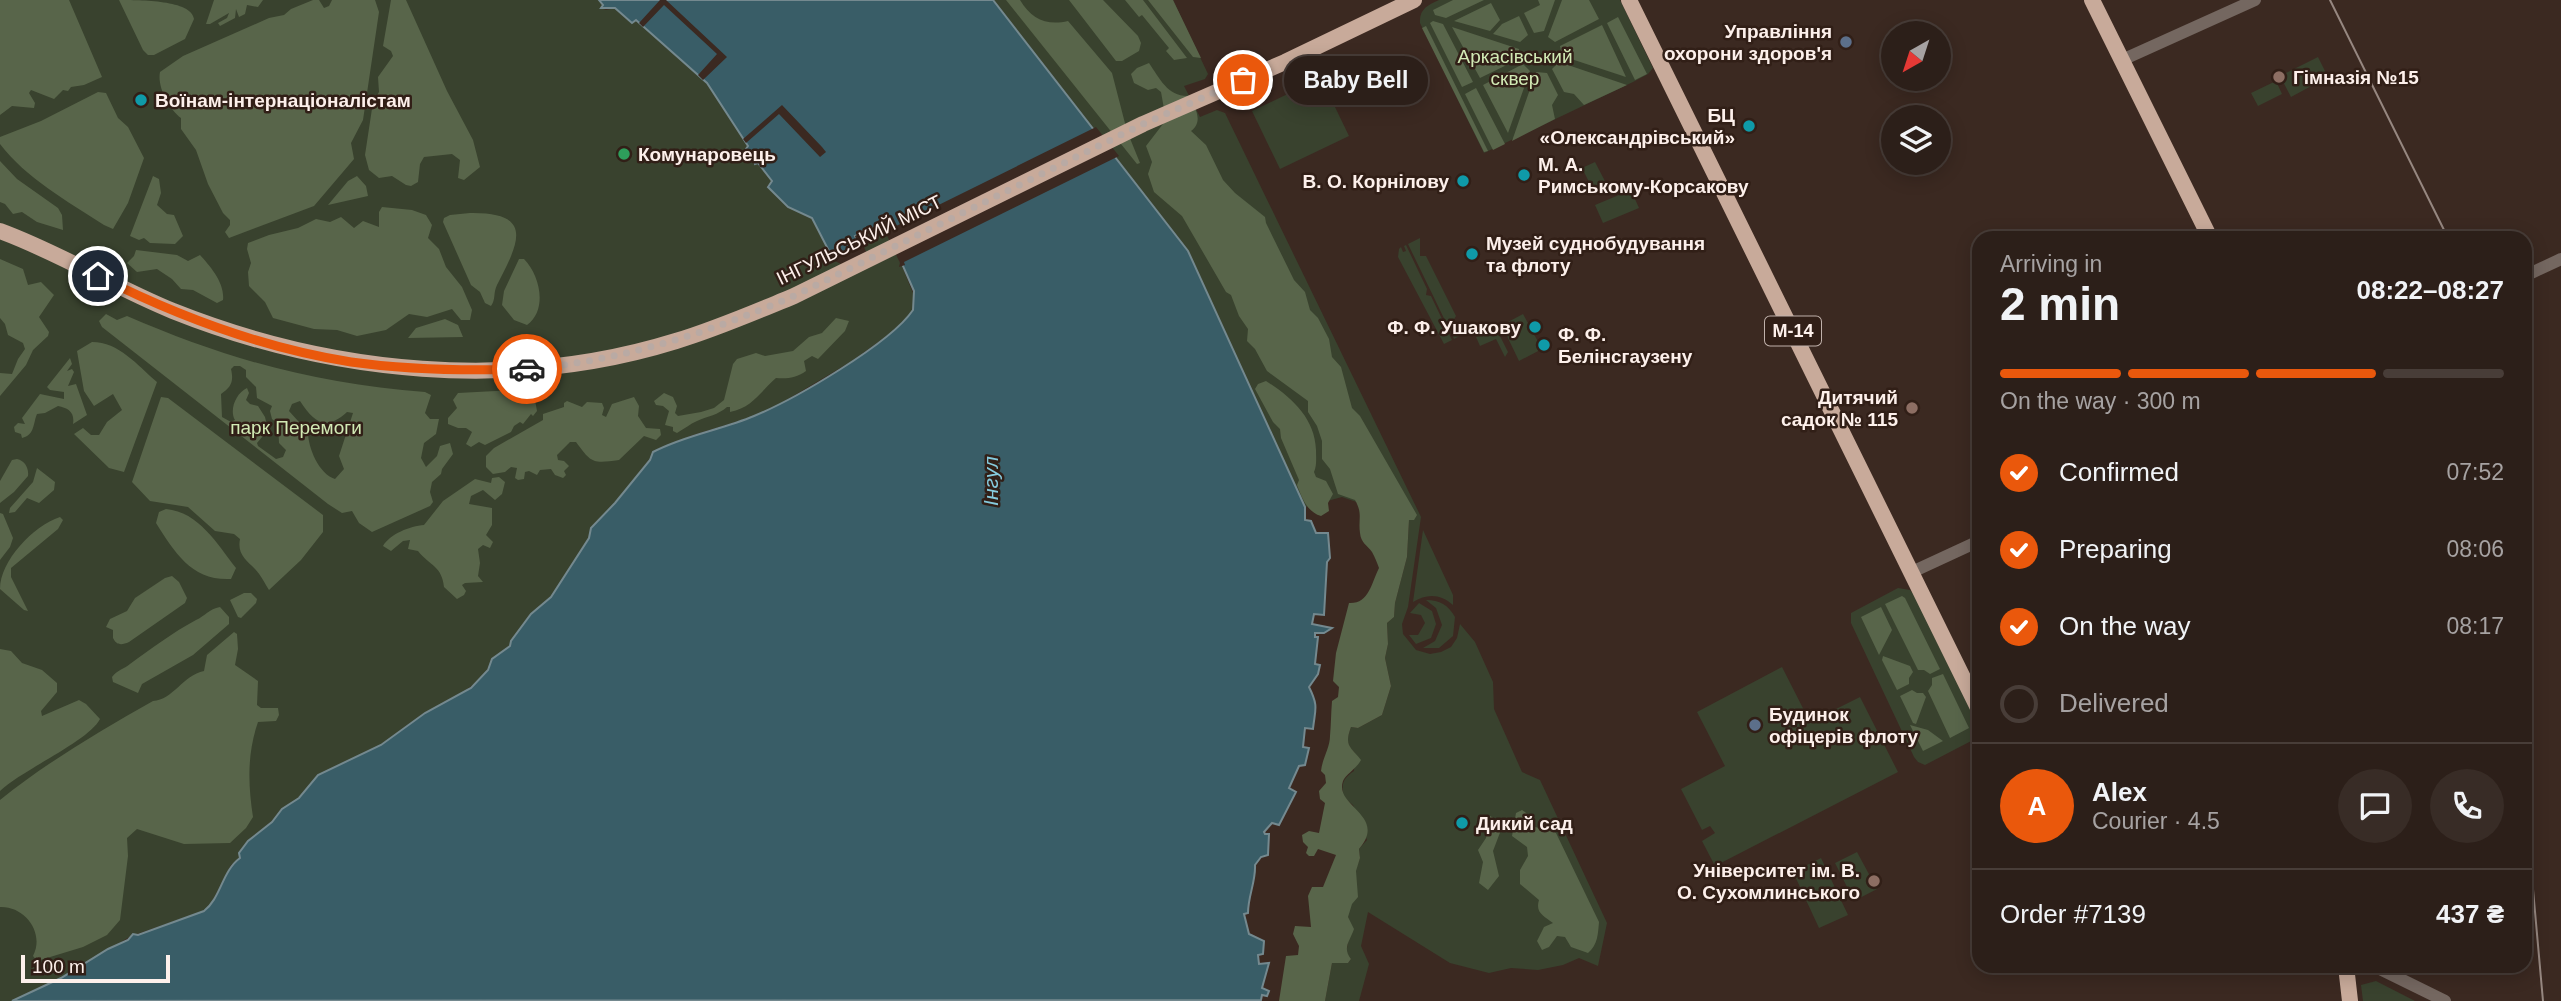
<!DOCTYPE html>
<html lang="en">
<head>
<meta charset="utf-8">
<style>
  body { margin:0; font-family:Arial,sans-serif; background:#382c26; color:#f1f3f6; height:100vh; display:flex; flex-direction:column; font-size:26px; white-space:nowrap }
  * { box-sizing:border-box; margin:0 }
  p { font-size:23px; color:#a6a2a2 }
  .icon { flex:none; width:38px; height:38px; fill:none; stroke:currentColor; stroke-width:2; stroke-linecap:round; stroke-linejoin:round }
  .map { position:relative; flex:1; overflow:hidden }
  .panel { position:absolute; left:1972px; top:231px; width:560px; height:742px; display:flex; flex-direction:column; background:#2c1f19; border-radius:21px; box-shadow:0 4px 18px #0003,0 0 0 2px #483d38 }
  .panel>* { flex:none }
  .needle { width:46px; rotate:219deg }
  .buttons { position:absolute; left:1881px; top:21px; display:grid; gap:14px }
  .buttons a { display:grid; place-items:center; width:70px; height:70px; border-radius:50%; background:#2c1f19; box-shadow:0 4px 18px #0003,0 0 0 2px #483d38; font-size:35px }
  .scale { position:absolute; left:21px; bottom:18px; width:149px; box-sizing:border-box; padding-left:7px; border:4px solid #fdf0eb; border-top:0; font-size:19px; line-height:24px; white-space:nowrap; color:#fdf0eb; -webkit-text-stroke:5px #311f17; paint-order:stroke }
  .pin { position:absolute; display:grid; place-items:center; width:60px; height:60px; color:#fff; margin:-30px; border:4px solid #fff; border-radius:50%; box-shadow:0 2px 7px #0007 }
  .courier { position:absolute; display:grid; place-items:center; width:70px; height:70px; margin:-35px; border:5px solid #ea580c; border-radius:50%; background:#fff; color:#222; box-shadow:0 2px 9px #0007 }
  .bubble { position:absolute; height:49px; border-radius:24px; background:#2c1f19; box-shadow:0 4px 18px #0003,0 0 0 2px #483d38; font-size:23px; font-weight:800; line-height:49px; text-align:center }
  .head em { font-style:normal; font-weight:800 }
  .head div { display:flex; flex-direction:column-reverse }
  .head { display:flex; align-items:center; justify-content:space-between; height:119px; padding:0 28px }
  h1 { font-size:46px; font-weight:800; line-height:52px }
  .bar { display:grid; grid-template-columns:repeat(4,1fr); gap:10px 7px; align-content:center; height:84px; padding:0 28px }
  .bar i { height:9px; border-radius:5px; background:#483d38 }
  .bar .current { background:#ea580c }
  .bar p { grid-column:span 4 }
  .line { display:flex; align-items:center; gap:18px; padding:0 28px; border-top:2px solid #483d38 }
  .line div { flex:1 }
  .round { display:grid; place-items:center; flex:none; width:74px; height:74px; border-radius:37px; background:#382c26 }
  ol { padding:0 28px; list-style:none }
  li { display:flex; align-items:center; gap:21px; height:77px }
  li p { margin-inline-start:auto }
  li .icon { padding:7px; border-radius:50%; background:#ea580c; color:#fff; stroke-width:4 }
  li:last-child { color:#a6a2a2 }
  li i { width:38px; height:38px; border:4px solid #483d38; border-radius:50% }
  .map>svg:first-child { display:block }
  .green { fill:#39422e }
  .forest { fill:#58654a; fill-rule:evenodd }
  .water { fill:#395d67; stroke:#74898f; stroke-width:2 }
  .pier { fill:#3b2921 }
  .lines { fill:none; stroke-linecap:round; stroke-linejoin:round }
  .tertiary { stroke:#746760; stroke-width:12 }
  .trunk { stroke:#c8aa9a; stroke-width:16 }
  .tram { stroke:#968780; stroke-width:2 }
  .done { stroke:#b9aaa4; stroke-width:7; stroke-dasharray:0 12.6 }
  .route { stroke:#ea580c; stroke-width:9 }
  .service-dot { fill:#5c6f8a; stroke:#311f17; stroke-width:2.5 }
  .education-dot { fill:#8d6e63; stroke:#311f17; stroke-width:2.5 }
  .culture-dot { fill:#0f9aa8; stroke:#311f17; stroke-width:2.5 }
  .leisure-dot { fill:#2e9e5b; stroke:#311f17; stroke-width:2.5 }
  .labels { text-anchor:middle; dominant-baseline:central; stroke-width:5; stroke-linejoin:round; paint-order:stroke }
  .shield { fill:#311f17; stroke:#c0b1ab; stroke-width:2 }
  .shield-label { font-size:18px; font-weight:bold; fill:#fdf0eb }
  .poi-label { font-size:19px; font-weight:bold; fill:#fdf0eb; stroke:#311f17; text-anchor:start }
  .park-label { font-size:19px; fill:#d2eab5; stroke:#311f17 }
  .street-label { font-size:19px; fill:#fdf0eb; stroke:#311f17 }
  .water-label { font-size:21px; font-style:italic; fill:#86cbde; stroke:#311f17 }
</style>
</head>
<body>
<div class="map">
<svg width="2561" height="1001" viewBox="0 0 2561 1001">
  <rect width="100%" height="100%" fill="#3b2921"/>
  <path class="green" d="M0,0H599L603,5L601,8L606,10L615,8L632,23L636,20L707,83L748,146L746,149L753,156L755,163L758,162L773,181L767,186L788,207L812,218L831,255L855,236L884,222L915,298L913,310L910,315L888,335L852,361L778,405L752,417L690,436L652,456L615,503L591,528L589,538L551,597L526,620L510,646L495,657L481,679L449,702L424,713L381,745L318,775L299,798L248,841L240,858L231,865L210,906L204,911L131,936L61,978L12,1001H0Z
    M993,0H1173L1208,74L1205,79L1184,86L1200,117L1217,110L1225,113L1421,517L1408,607L1402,624L1403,634L1416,650L1430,654L1441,652L1451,647L1457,638L1460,624L1475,642L1493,682L1494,709L1522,772L1540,780L1607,923L1598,966L1579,958L1563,965L1538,970L1511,968L1489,973L1450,963L1368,912L1361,946L1369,964L1359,1001H1325L1332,963H1348L1351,959L1346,953L1348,943L1331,938L1360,858L1359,849L1367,840L1353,805L1343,797C1342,784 1342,779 1354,771L1355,753C1345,743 1347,739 1351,727L1358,728L1382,715L1391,686L1385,658L1388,644L1387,623L1394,617L1395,603L1407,557L1409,520L1342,497L1305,507L1188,251Z
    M1439,0H1620L1653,68L1648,74L1633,82L1484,153L1420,23C1419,9 1428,5 1439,0Z
    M2318,57L2328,77L2291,97L2280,76Z
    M1321,78L1349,136L1280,169L1252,111Z
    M2276,81L2282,94L2258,106L2251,93Z
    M1595,162L1607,185L1594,192L1582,168Z
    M1631,190L1639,208L1603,223L1595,205Z
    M1420,238V256H1426L1456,316L1453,321L1460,336L1454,339L1408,244Z
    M1406,245L1427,289L1426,295L1431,296L1452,340L1444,344L1398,257L1399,249L1401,247L1403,252L1406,251L1404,246Z
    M1523,314L1542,349L1519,361L1506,334L1508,322Z
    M1501,324L1500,336L1508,352L1505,357L1496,339L1480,346L1476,337Z
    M1423,530L1453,595V605C1441,594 1427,593 1413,602Z
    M1898,588L1910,590L1915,596L1979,727V735L1975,739L1925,765L1918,762L1914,757L1851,623V613Z
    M1426,600C1440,600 1448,605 1455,617L1453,636L1439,648H1423L1435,641L1442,625L1436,608Z
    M1419,603L1432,611L1436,624L1431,638L1416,644L1409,635H1418L1425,623L1421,615L1410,613Z
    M1782,667L1810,722L1860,697L1898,772L1715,866L1702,841L1715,833L1710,826L1702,830L1681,789L1725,766L1697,712Z
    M1857,852L1877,889L1854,901L1835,863Z
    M1821,858L1848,915L1819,928L1793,872Z
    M2376,981L2415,1001H2363L2361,985Z"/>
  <path class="forest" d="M0,0H69L102,77L84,85L71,87L68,91L63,90L54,99L31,90L29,93L35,103L34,108L12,106L0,115Z
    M119,0C140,0 192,0 194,19L185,39L154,55H148L143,50Z
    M214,0H263L258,7L247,5L245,14L239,17L236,9L235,18L220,26L218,23L227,18L229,13L210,24H206Z
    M313,0H319L324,8L329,6L332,0H375L379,12L363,120L351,143L354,159L314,206L229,238L225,232L230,225V220L223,213L208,184L196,150L181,129V118C169,109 157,87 160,72L183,56L269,18L284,15L291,9Z
    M391,0H406L447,91L473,140L480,167L464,180L458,178L460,160L452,154L424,157L420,164L418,182L411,186L406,185L392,176L379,178L369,170L365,155L373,102L379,92L378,77L393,56L391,51L383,46Z
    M1006,0H1020C1031,19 1047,26 1068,21L1112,73L1127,131L1140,163L1137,164Z
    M1069,0H1103L1138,36L1141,43L1139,51L1122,61H1116Z
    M1125,0H1143L1187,58L1174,60L1166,51L1169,48L1142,15L1139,17Z
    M1148,0H1173L1201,58L1193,57Z
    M1453,0H1484L1446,18L1435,15L1433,10Z
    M1538,0H1555L1544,31L1534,33L1524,13L1540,5Z
    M1562,0H1589L1599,19L1555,42L1548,37Z
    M1491,3L1500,20L1490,31L1454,21Z
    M1519,16L1528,35L1520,42L1493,34L1502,24Z
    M1618,17L1647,74L1635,80L1607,23Z
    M1433,21L1443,24L1473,82L1462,87L1430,23Z
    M1602,25L1626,77L1562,56L1560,46Z
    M1426,26L1488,151L1484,152L1422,28Z
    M1452,27L1519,49V59L1480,78Z
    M1559,62L1627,85L1584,105L1574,94L1564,92L1552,69Z
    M1149,63C1160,79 1168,97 1189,96C1195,108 1204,121 1191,131L1206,145L1223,180L1235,193L1265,217L1266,223L1294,280L1305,292L1310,310L1318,318L1329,339L1332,357L1341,367L1352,408L1360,416L1417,515L1414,520H1409L1407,557L1395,603L1394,617L1387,623L1388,644L1385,658L1391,686L1382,715L1358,728L1351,727C1344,746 1350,746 1361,760C1357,768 1345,775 1343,781C1334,807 1388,815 1359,849L1360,858L1356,871L1358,897L1352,904L1348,917L1354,929C1350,941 1342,948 1351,959L1348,963H1332L1325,1001H1279L1286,956L1298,955L1299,946L1293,934L1295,926L1311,927L1308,896L1312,887H1323L1336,855L1318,849L1314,856H1309L1306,853L1308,847L1303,842L1302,835L1309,831L1319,833L1325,803L1320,799L1319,791L1326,783L1325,775L1321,771C1322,759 1330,748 1330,736C1331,725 1331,713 1332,701L1338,697L1339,687L1333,681L1336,653L1349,603C1369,604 1371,584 1379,568C1377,563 1375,557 1372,552C1367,545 1361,543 1360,533C1358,519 1363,514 1355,500L1338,494L1330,469L1322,459V441L1317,426L1308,412V401L1267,371L1255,349L1247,341L1248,329L1239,316L1231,295L1226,292L1182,216L1154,192L1148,174L1152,162L1146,146L1166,120L1161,92L1156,88L1148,90L1134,83L1131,74L1137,68Z
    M1523,64L1530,71L1508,133L1483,85Z
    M1536,72L1547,73L1558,95L1552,105L1555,119L1512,141Z
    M1476,88L1505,144L1493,150L1465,94Z
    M98,92L106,93L118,118L128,127L144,158L128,203L113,229L104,225C67,201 26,178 0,144V137L41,121Z
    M0,161L17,179L58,208L62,215L63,230L37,222L22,212L13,214L5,204L0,202Z
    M153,176L159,179L161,193L157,205L167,214L174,215L183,236L175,244L150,243L144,238L139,240L130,236Z
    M357,176L366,186L368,196L328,205L348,181Z
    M382,207L412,210L426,215L432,225L428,238L439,249L446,267L462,287L472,310L470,320H461L452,309L427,317L409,314L386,330L357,336L337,330L314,329L273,318L265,302L249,286L248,272L251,263L247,249L248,243L269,235L298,228L316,219L330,222L341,217L354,228L363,221L379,227V212Z
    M470,213C536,212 518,244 497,285C493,293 496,299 491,306L485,303L480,292L471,285L443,222L444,218L450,215Z
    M136,250L177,255L188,261L200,255C210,266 225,283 223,300L217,303L193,290L181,289L172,279L157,269L137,272L127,263L134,256Z
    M0,259L23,269L28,285L41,282L54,295L39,317L49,332L48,336L33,350L26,365L0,396V373L12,374L18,359L25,349L23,343L8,335L5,324L0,318Z
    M519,259H524C540,275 548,310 527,325L514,320L502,305L504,291Z
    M106,314L117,320L127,316C226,359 317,384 425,392L431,395L425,413L430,419H439L436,434L424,443L421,458L426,467L437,456L440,446L450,443L453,454L442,469L441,474L432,482L430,492L433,502L430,506L372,532L359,523L352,511L342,513L328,504L102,327L99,321ZM234,366H240L246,370V377L256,387L257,398L272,406L270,411L272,419L278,424L279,443L286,450L283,457L276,459L258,446L257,443L268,430L265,417L258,406L250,404L246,400L249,393L247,388C236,393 229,410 235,420L231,422L222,417L221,394C231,387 234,382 231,369ZM300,401C314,422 325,432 347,412L353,413L339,456L344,469L335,479C319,474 308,448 308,432L289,411L292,404Z
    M836,318L849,321L845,331L818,359L812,356L804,361L806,371C796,378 787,379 776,378C760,392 753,407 730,412V407H727C718,415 708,416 697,421C690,424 684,429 677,433L673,431V427L665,425L669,411L663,406L656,405L654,401L664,393L673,397L677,406L675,413L678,416L701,412L714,408L724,400L733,364L737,359L756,353L765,356L793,351L809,337L822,333Z
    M445,319L458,325L463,337L408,338L416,328Z
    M92,342C119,342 137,365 157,382L124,472L109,468L74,434L83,428L91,435H99L107,422L122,410L113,394L94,406L84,391L77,351Z
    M70,358L72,364L67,371L72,369L74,372L68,386L76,384L87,415L73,424C75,412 68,408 58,406L45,413L37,414C33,423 35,435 22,438L21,434L15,432L14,427L18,423L25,424L22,418L40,394L64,399V392L50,390L47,387Z
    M1266,381C1291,397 1315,418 1316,450C1316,458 1317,465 1314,472L1316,477L1326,481L1333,494L1328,503L1329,511L1321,516C1307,512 1302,498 1297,485L1299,480L1281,438L1280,429L1273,422L1255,389L1258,384Z
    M533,389L537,411L533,416L531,414L523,424L520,422L514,426L511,432L485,445L479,442L471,447L466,444L472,432L466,428H458L448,424V418L457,408L453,400L458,393Z
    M161,397L168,398L323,515V532L301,560L269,590C265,584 261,575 255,569C246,560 237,554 240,539L234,534L215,531L188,507L150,501L132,482Z
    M634,397L639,406L638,416L646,428L660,429L661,435L656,440L644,436L619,460C591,464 591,462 576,442H570L557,455L558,460L564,461L569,466L564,471L566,475L563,478L555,475L551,469L540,470L537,475L529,471L525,472L524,479L518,480L515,478L517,468L511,467L505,472L493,474L486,467V456L494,448L543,420V414L564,407V403L567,401L582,407L587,402L602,403L604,408L602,415L606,417L612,404Z
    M17,459C25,461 29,468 28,476L14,492L0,503V481L12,460Z
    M37,468L55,482L54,490L39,503L27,498L15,512L9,513L10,508L33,482Z
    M499,477L505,482L502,494L495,500L483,490L471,496L469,504L492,508V525L486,535L493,542L490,548L483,545L478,549L480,563L478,576L483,582L465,583L462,585L466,591L464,595L457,599L444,587C442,566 430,566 418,551L408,549L410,540L403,541L391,551L383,546C390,534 410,526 424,525L443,501L475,479L491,483L492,478Z
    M166,509C199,512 217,544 236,568L231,579C192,581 175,553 156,523L159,512Z
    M0,513L3,514L13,538L10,547L0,560Z
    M60,517L63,520L58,529L11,568V577L28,611L24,610L0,589C0,561 33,526 60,517Z
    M172,576L179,582L187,598L185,603L129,642C122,645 117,646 113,638V630L106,627L110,619L127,611L135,598L165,578Z
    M244,593H251L257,599L256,603L241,618L238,617L230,600Z
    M1902,596L1905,598L1940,669L1930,674L1924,670H1918L1885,604Z
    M220,607L229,617V624L193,655L142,684L138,693L113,682L112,677C117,670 124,669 130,664C152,648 172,633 196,620C205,616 209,609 220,607Z
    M1881,607L1892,630L1879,655L1861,617Z
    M234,632L237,634L238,649L235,665L258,681L257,705L261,708H278L279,715L276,721L258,722C247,754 248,784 253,817L246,828L230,843L184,844L137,829L127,838L128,856L120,920L107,935L83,947L37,961L33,956C45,933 25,906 0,907V800C47,762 100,731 153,701C173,700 183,675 204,671L207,655Z
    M0,649L11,651L22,663L42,670L57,683V692L41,711L42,716L79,700L86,704L100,719C89,741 22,770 0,791Z
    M1883,656L1910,666L1913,672L1909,678V684L1897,690L1882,660Z
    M1943,674L1969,728L1950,738L1928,691L1932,685V678Z
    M1912,690L1917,693H1923L1926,697L1916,724L1913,723L1900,696Z
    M1910,725L1928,730L1943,741L1923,751Z
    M1522,810L1529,815L1533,826L1541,829L1548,827L1556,833L1599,922C1598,933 1598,945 1588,953L1571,947L1565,937L1557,936L1549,947L1542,950L1537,941L1544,927L1553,923C1544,916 1535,913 1539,900L1520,884V870L1528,856L1527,847L1512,836L1516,813Z
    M1490,816L1497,820L1501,830L1493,851L1499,876L1488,890L1479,883L1483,862L1478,850L1486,838Z"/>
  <path class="water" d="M599,0H993L1188,251L1305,507V520L1311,521L1316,533H1328L1330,558L1327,562L1324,615L1314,614L1312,624L1332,628L1324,633H1315V637H1318L1315,664L1320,665L1318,674L1309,687C1319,707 1315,709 1313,729L1305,728L1303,747L1309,748L1305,765L1299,766L1289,788L1296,792L1279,825L1272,823L1264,832L1265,834H1269L1268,855L1261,857L1255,865C1256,881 1248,896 1248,913L1244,914L1249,934L1264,941L1263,954L1258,955L1259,964L1269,963L1262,988L1269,991L1267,996L1262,995L1261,1000L12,1001L61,978L108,949L128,940L133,934L138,935L204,911C221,898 222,871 240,858L239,853L248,841L272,822L282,809L299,798L318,775L381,745L425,713L471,688L488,670L492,659L510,646L511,641L531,614L551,597L589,538L591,528L615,503L650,460L653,452C685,435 721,430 754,416C793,400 890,344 913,310L914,291L884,223L855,236L868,264L843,261L831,255L812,218L788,207L768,187L772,181L758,163L755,164L753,156L746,149L748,146L707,83L636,20L632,23L615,8H601L603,5Z"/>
  <path class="pier" d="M660,0H666L727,57L703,80L698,75L717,54L664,5L643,27L639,23Z
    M782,105L822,147L826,152L820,157L779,114L746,143L743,139Z
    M1096,127L1119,156L904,262L905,265L899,267L900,263L883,227L860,238L871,263L841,264L829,258L858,244L855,236L884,222L888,230Z"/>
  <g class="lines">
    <path class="tertiary" d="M2122,60L2255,0
      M2525,276L2561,259
      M1912,572L1979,541
      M2374,966L2445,1001"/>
    <path class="trunk" d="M1629,0L1979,710
      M2092,0L2210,238
      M0,231C60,253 114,287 173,311C331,374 512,392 676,341C716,329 755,312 794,296L1143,124L1285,62L1414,0
      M2346,966L2350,1001"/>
    <path class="tram" d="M2330,0L2448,238
      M2525,800L2543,1001"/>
  </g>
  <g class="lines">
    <path class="done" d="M527,369C621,361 708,333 794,296L1143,124L1243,80"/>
    <path class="route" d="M98,276C177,316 263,348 351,362C409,370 468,371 527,369"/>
  </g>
  <g class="service-dot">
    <circle cx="1846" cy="42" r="7"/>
    <circle cx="1755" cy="725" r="7"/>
  </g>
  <g class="education-dot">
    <circle cx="2279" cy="77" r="7"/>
    <circle cx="1912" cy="408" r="7"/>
    <circle cx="1874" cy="881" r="7"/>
  </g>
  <g class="culture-dot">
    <circle cx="141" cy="100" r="7"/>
    <circle cx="1749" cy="126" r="7"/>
    <circle cx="1524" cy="175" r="7"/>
    <circle cx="1463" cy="181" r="7"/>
    <circle cx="1472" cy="254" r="7"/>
    <circle cx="1535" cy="327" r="7"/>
    <circle cx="1544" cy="345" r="7"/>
    <circle cx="1462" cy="823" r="7"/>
  </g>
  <circle class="leisure-dot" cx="624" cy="154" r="7"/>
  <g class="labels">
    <rect class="shield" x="1765" y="316.5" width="56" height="29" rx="5"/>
    <g class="shield-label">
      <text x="1793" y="331">М-14</text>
    </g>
    <g class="poi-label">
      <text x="1832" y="31" text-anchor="end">Управління<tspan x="1832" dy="22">охорони здоров'я</tspan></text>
      <text x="2293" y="77">Гімназія №15</text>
      <text x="155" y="100">Воїнам-інтернаціоналістам</text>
      <text x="1735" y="115" text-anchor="end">БЦ<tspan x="1735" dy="22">«Олександрівський»</tspan></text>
      <text x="638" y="154">Комунаровець</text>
      <text x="1538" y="164">М. А.<tspan x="1538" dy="22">Римському-Корсакову</tspan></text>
      <text x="1449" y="181" text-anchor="end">В. О. Корнілову</text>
      <text x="1486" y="243">Музей суднобудування<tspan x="1486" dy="22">та флоту</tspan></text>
      <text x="1521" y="327" text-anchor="end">Ф. Ф. Ушакову</text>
      <text x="1558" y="334">Ф. Ф.<tspan x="1558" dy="22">Белінсгаузену</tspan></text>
      <text x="1898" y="397" text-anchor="end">Дитячий<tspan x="1898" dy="22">садок № 115</tspan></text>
      <text x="1769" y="714">Будинок<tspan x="1769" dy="22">офіцерів флоту</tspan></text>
      <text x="1476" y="823">Дикий сад</text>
      <text x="1860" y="870" text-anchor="end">Університет ім. В.<tspan x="1860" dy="22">О. Сухомлинського</tspan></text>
    </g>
    <g class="park-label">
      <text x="1515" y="56">Аркасівський<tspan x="1515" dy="22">сквер</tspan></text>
      <text x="296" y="427">парк Перемоги</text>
    </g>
    <g class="street-label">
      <text transform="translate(859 240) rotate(-26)">ІНГУЛЬСЬКИЙ МІСТ</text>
    </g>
    <g class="water-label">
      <text transform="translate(990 481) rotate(-90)">Інгул</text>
    </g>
  </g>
</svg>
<div class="buttons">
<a><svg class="needle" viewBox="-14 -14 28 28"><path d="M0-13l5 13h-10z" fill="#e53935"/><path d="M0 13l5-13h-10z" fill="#a6a2a2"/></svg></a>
<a><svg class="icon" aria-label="layers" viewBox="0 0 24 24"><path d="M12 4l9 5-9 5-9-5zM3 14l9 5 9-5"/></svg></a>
</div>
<div class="scale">100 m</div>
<div class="pin" style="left:1243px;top:80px;background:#ea580c"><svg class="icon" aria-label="bag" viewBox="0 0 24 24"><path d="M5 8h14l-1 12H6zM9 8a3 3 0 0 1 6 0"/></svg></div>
<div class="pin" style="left:98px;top:276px;background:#1f2937"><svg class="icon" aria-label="home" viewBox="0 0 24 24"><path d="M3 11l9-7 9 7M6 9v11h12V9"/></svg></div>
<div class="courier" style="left:527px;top:369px"><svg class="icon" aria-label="car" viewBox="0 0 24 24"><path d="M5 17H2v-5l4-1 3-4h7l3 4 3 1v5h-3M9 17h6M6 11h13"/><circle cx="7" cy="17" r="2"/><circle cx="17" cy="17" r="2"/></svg></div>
<div class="bubble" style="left:1284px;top:56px;width:144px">Baby Bell</div>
<section class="panel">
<div class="head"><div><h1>2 min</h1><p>Arriving in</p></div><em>08:22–08:27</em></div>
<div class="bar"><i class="current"></i><i class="current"></i><i class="current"></i><i></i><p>On the way · 300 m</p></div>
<ol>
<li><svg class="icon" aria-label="check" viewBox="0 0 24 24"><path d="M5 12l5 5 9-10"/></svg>Confirmed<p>07:52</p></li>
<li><svg class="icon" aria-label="check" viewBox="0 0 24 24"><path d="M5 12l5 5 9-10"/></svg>Preparing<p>08:06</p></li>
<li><svg class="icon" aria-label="check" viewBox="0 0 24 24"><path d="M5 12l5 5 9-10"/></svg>On the way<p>08:17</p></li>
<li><i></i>Delivered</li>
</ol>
<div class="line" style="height:126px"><b class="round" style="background:#ea580c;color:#fff">A</b><div><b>Alex</b><p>Courier · 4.5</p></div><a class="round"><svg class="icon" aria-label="chat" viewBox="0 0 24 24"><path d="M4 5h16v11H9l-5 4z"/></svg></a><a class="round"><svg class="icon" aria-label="phone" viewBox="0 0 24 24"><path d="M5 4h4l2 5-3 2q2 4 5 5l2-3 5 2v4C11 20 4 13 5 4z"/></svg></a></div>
<div class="line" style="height:91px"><div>Order #7139</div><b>437 ₴</b></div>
</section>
</div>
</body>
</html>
